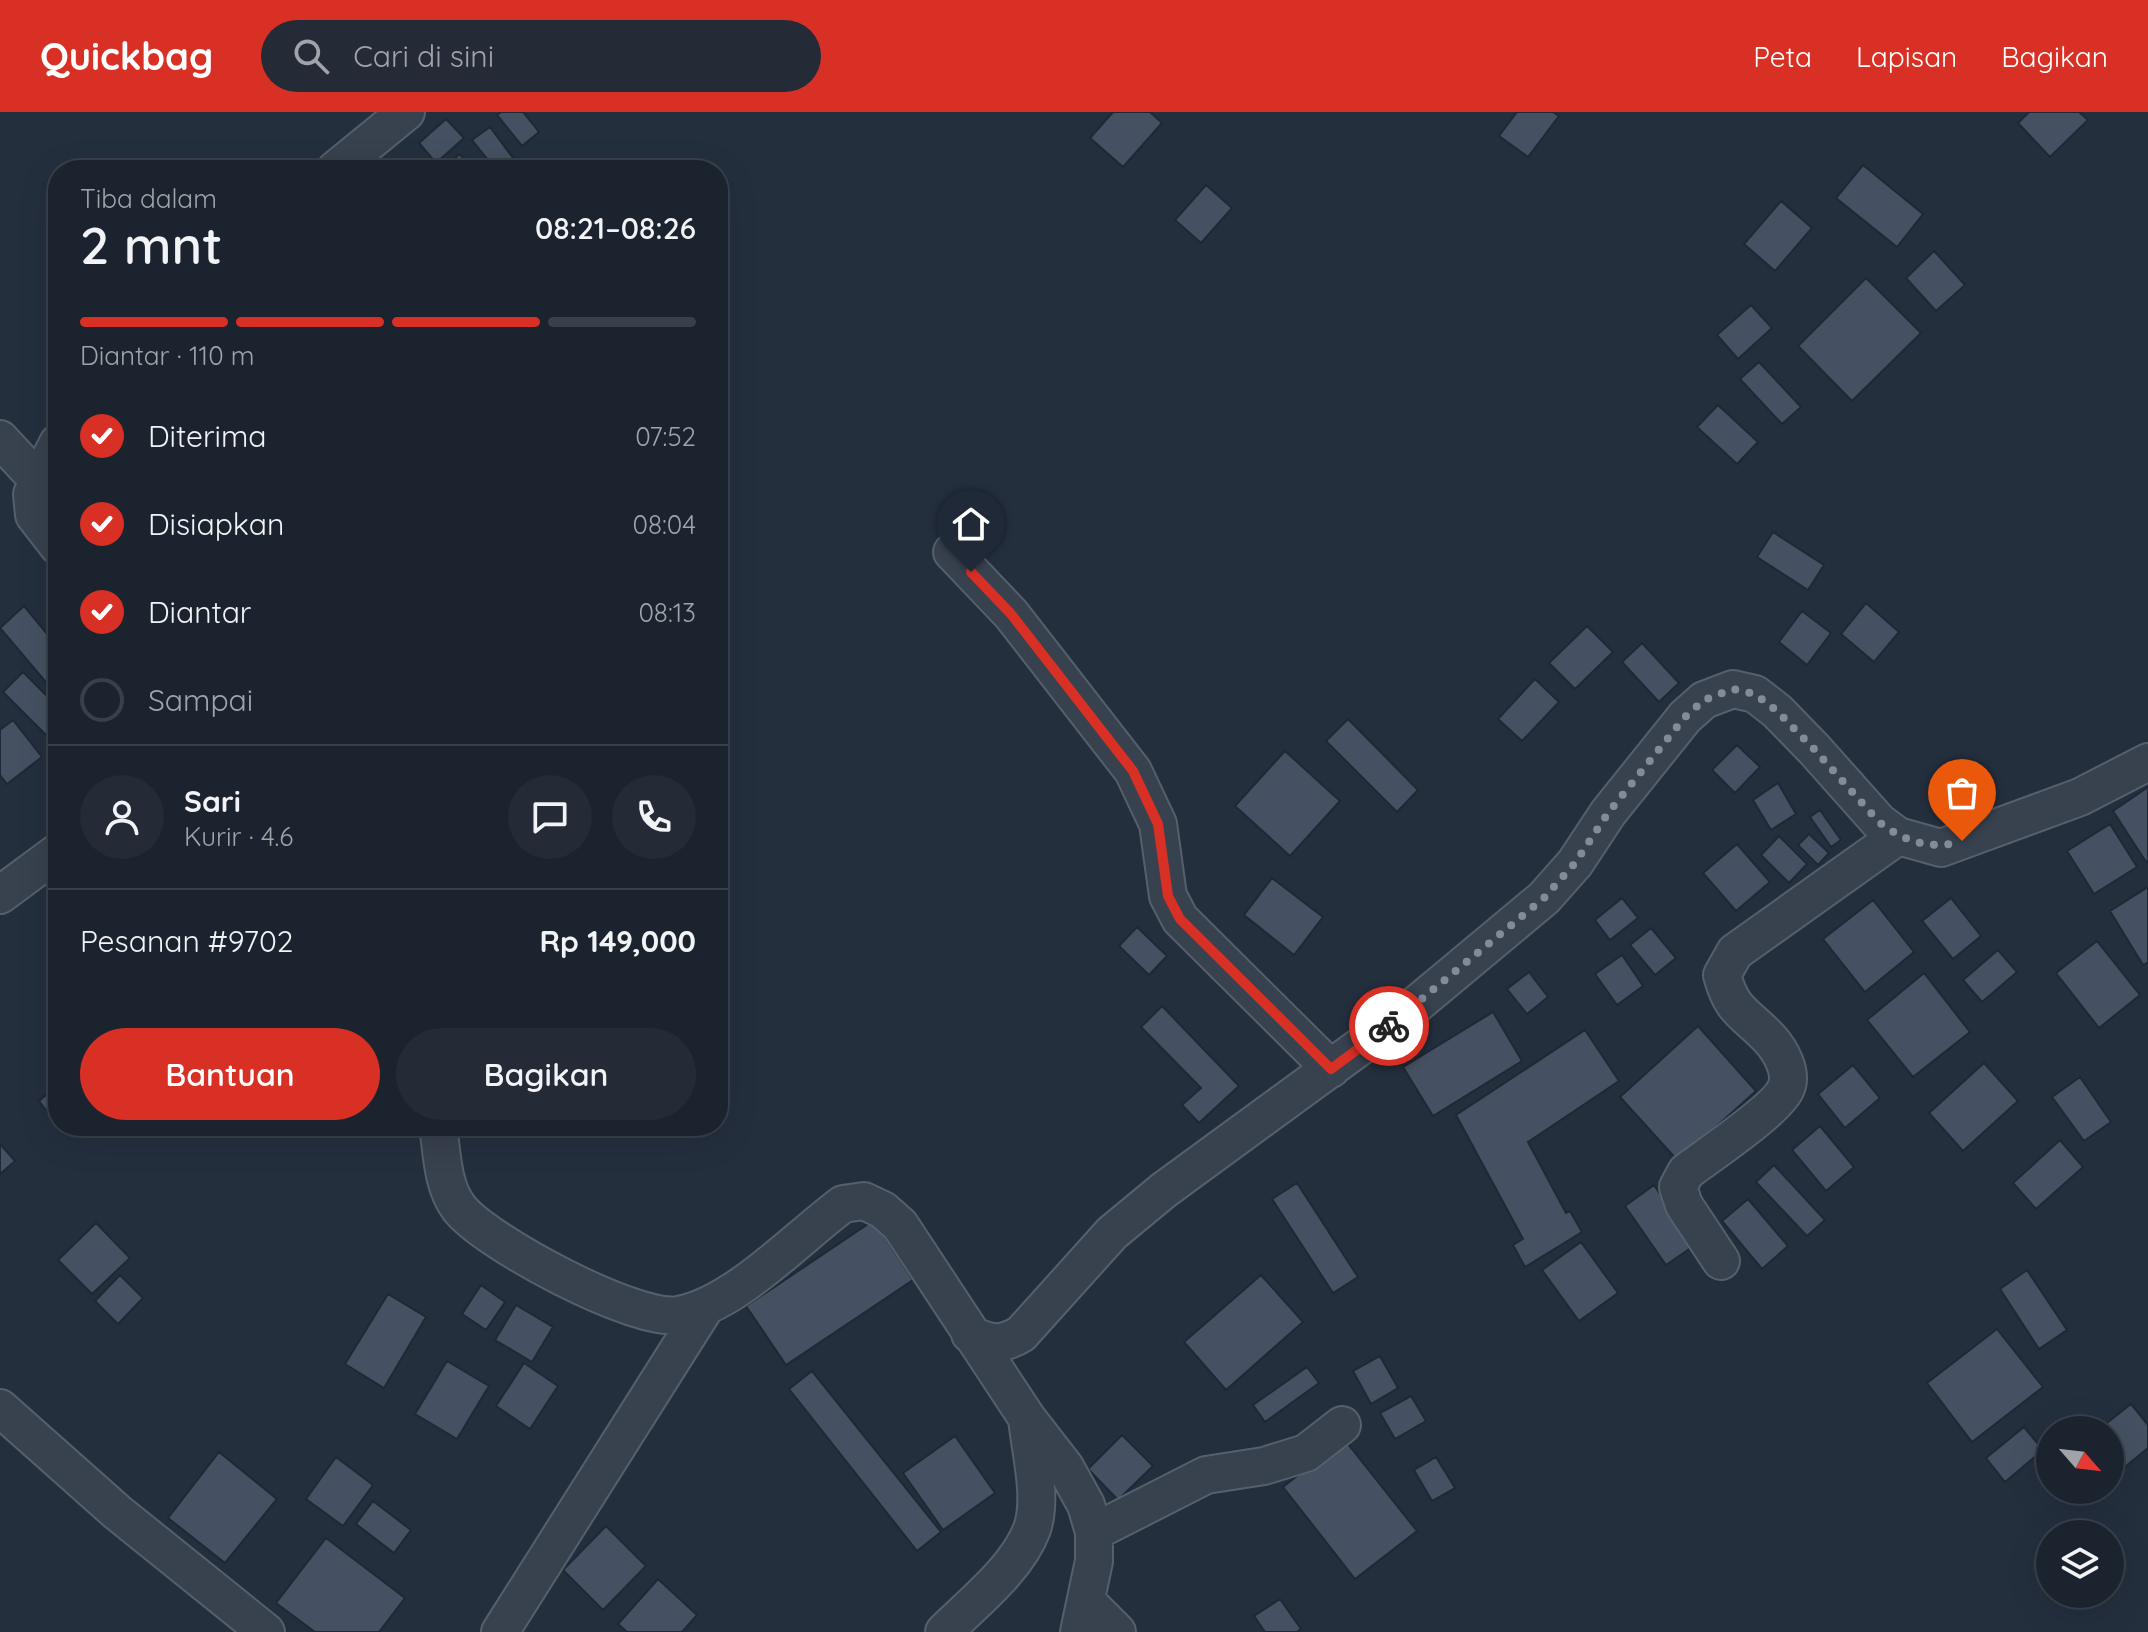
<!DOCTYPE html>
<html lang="id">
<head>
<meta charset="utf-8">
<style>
  body { margin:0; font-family:Quicksand,sans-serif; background:#242b36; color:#f1f3f6; height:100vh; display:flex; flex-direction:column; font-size:30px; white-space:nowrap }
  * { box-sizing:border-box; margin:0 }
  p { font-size:26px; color:#a0a4aa }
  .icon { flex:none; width:44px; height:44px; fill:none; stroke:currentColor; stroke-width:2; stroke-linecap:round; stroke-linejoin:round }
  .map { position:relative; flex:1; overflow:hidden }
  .sheet { position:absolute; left:48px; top:48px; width:680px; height:976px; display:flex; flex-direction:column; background:#1b232e; border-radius:32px; box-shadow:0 8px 32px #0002,0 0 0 2px #39404a }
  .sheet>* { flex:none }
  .needle { width:52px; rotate:118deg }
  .tools { position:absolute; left:2036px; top:1304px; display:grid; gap:16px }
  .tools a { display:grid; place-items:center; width:88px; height:88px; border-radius:50%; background:#1b232e; box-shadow:0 8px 32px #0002,0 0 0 2px #39404a; font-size:40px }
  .pin { position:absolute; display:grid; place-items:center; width:68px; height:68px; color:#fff; margin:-82px -34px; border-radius:50% 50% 50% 0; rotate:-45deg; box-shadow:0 0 8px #0007 }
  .pin .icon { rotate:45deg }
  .courier { position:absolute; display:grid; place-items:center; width:80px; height:80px; margin:-40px; border:6px solid #d93025; border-radius:50%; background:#fff; color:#222; box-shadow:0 2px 10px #0007 }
  .headline em { font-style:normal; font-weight:600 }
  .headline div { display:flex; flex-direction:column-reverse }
  .headline { display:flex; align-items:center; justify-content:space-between; height:136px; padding:0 32px }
  h1 { font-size:52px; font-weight:600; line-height:60px }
  .bar { display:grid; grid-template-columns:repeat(4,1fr); gap:12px 8px; align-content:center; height:96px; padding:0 32px }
  .bar i { height:10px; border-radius:6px; background:#39404a }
  .bar .on { background:#d93025 }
  .bar p { grid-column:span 4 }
  .line { display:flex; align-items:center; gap:20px; padding:0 32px; border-top:2px solid #39404a }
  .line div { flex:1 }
  .round { display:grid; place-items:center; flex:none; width:84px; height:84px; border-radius:42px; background:#242b36 }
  ol { padding:0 32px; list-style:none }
  li { display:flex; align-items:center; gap:24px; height:88px }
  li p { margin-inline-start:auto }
  li .icon { padding:8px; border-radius:50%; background:#d93025; color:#fff; stroke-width:4 }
  li:last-child { color:#a0a4aa }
  li i { width:44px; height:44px; border:4px solid #39404a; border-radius:50% }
  .button { display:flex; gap:16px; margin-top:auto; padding:16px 32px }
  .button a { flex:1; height:92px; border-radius:48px; background:#d93025; color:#fff; font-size:32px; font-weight:600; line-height:92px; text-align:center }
  .button a+a { background:#242b36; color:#f1f3f6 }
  header { display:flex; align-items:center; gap:48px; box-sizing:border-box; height:112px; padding:0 40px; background:#d93025; color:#fff }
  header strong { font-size:38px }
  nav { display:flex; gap:44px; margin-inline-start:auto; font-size:28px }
  .search { width:560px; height:72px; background:#242b36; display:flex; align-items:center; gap:20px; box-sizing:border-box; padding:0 28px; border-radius:44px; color:#a0a4aa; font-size:30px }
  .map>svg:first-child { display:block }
  .building { fill:#455162; stroke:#1f2835; stroke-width:2 }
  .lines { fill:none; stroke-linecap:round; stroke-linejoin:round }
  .minor-casing { stroke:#565f6c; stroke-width:40 }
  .minor { stroke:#38414e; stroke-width:36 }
  .done { stroke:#828b98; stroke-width:8; stroke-dasharray:0 14.4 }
  .route { stroke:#d93025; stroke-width:10 }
</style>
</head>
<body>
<header>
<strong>Quickbag</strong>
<div class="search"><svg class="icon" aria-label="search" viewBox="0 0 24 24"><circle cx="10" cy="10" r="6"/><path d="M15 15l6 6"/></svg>Cari di sini</div>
<nav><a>Peta</a><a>Lapisan</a><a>Bagikan</a></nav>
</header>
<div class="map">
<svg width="2148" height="1520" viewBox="0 0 2148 1520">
  <rect width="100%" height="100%" fill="#242f3e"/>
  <path class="building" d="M501,0H523L539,20L522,34L497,3Z
    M1113,0H1150L1162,11L1123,55L1090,26Z
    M1517,0H1553L1559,4L1528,45L1499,24Z
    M2029,0H2079L2088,8L2050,45L2018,11Z
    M446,7L464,26L436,51L419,31Z
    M490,15L513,46L496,58L472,28Z
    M459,42L476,58H445Z
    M1863,53L1923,102L1897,135L1836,86Z
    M1206,73L1232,96L1201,131L1175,108Z
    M1781,89L1812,116L1775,159L1744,132Z
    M1934,139L1965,173L1936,199L1906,166Z
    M1866,166L1921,221L1852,289L1798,234Z
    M1751,193L1772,216L1738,247L1717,223Z
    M1759,250L1801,295L1782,312L1740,267Z
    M1718,293L1758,330L1737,352L1697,315Z
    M1773,420L1824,453L1808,478L1757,445Z
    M1866,491L1899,520L1874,550L1841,522Z
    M24,494L58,535V567L50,575L0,516Z
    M1802,499L1831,521L1807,553L1779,530Z
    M1587,514L1613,540L1575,577L1549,551Z
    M1642,531L1679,571L1659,590L1622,550Z
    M23,560L58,595V635L3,580Z
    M1535,567L1559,590L1522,629L1498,607Z
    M1348,607L1418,678L1397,700L1326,629Z
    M13,608L42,645L7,672L0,663V618Z
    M1737,633L1760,655L1735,681L1712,658Z
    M1285,639L1340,689L1290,744L1235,694Z
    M1778,671L1796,702L1771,718L1753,688Z
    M2148,675V749L2146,750L2113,699Z
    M1820,698L1841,728L1831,735L1810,705Z
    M2110,712L2137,755L2094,782L2067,739Z
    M1809,722L1829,741L1818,753L1798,733Z
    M1779,724L1807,752L1789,771L1761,743Z
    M1737,732L1770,770L1736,799L1703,761Z
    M1272,766L1323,805L1294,843L1244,803Z
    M2148,775V850L2143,853L2110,799Z
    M1622,786L1638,806L1610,828L1595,808Z
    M1951,786L1981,824L1953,847L1922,809Z
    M1873,788L1914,840L1865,880L1823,827Z
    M1137,815L1167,844L1149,863L1119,834Z
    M1651,816L1676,846L1655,863L1630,833Z
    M2097,829L2140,883L2099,916L2056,861Z
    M1998,838L2017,860L1982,890L1963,868Z
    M1622,843L1643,874L1617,893L1595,862Z
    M1529,860L1548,885L1527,902L1507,877Z
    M1924,861L1970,920L1913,965L1867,908Z
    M1162,894L1239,974L1199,1011L1182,993L1201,976L1141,915Z
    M1493,900L1522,949L1433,1004L1403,955Z
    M1698,914L1756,979L1678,1049L1620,985Z
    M1585,918L1619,969L1528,1030L1566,1101L1570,1099L1582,1120L1525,1155L1513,1133L1523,1127L1456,1003Z
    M1984,951L2018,989L1963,1039L1929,1001Z
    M1853,953L1880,986L1845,1016L1818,982Z
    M2080,965L2111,1010L2084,1029L2052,985Z
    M54,976L58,980V1001L52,1006L39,989Z
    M1820,1014L1854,1055L1826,1079L1792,1038Z
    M2060,1028L2083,1055L2036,1097L2013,1071Z
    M0,1032L15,1049L0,1062Z
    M1774,1053L1825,1108L1807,1124L1756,1070Z
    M1297,1071L1358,1165L1333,1181L1272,1087Z
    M1654,1073L1695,1133L1666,1153L1625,1094Z
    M1748,1087L1788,1134L1762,1157L1722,1109Z
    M874,1108L913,1168L786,1253L746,1194Z
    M96,1111L130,1146L92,1182L58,1148Z
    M1581,1130L1618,1181L1579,1209L1542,1158Z
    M2027,1158L2067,1218L2039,1237L2000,1177Z
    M120,1163L143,1186L118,1212L95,1189Z
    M1261,1163L1303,1210L1226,1278L1184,1230Z
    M481,1173L505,1190L486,1218L462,1202Z
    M388,1182L426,1205L384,1276L345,1252Z
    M516,1193L553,1215L532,1250L495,1228Z
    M1997,1217L2043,1275L1972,1330L1927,1271Z
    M1380,1244L1398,1276L1371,1292L1353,1259Z
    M447,1249L489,1274L457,1327L415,1302Z
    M524,1251L558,1274L530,1317L496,1294Z
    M1307,1255L1319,1271L1265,1310L1253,1293Z
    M812,1259L941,1420L917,1439L789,1277Z
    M1411,1284L1426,1309L1395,1327L1380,1301Z
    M2131,1292L2148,1313V1336L2120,1359L2110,1346V1318H2098Z
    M2024,1315L2043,1338L2005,1370L1986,1346Z
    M1122,1323L1153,1354L1118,1388L1088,1357Z
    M955,1324L995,1381L943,1418L903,1361Z
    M1344,1327L1417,1419L1355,1467L1283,1375Z
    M219,1340L277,1387L225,1451L168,1406Z
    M336,1345L373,1373L343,1414L306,1387Z
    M1436,1345L1455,1376L1432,1389L1414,1358Z
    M373,1389L411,1418L394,1441L356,1412Z
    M606,1414L646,1454L603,1498L563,1458Z
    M326,1426L405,1486L379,1520H315L276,1491Z
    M658,1467L697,1503L682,1520H627L618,1512Z
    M1280,1487L1301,1517L1297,1520H1265L1254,1504Z"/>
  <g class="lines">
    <defs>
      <path id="minor" d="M335,58L406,0
        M0,327L38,368
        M58,331L32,382L34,403L58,434
        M952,440L1011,502L1133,659L1158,712L1168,784L1180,807L1331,957
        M0,783L58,740
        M438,1014C442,1040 442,1074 459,1096C485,1130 635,1210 678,1203C735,1193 797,1126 843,1092L864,1089L883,1098L900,1113L1027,1306L1065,1355L1086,1393L1094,1420V1449L1079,1520
        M1721,1149L1684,1093L1678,1075L1686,1060C1707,1044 1778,997 1786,976C1793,960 1780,938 1769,926C1744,900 1732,900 1722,863L1735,840L1898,724
        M970,1222C991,1232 1001,1234 1021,1222L1112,1121L1164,1078L1406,901L1544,786L1575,751L1608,701L1685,605L1704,588L1733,577L1755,582L1777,599L1814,637L1879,710L1898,724L1941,736L2080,685L2148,650
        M0,1296L117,1400L266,1520
        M1094,1420L1206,1363L1264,1354L1306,1341L1342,1313
        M1086,1489L1117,1520
        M500,1520L706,1194
        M944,1520C973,1491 1017,1457 1032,1417C1043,1385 1030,1339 1027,1306"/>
    </defs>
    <use href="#minor" class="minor-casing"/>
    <use href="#minor" class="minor"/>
  </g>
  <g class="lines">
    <path class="done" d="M1389,914L1544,786L1575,751L1608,701L1685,605L1704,588L1733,577L1755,582L1777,599L1814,637L1879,710C1904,729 1931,739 1962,729"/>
    <path class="route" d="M971,460L1011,502L1133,659L1158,712L1168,784L1180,807L1331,957L1389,914"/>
  </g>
</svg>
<div class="tools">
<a><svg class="needle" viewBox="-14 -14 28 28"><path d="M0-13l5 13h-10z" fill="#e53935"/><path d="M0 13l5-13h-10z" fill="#a0a4aa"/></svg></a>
<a><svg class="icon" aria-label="layers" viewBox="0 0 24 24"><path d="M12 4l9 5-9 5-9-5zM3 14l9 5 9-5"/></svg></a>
</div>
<div class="pin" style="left:1962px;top:729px;background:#ea580c"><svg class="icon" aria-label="bag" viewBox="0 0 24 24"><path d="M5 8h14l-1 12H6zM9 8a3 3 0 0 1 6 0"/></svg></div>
<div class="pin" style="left:971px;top:460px;background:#1f2937"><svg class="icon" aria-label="home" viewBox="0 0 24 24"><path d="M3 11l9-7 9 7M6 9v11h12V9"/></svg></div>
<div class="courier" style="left:1389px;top:914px"><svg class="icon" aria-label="bike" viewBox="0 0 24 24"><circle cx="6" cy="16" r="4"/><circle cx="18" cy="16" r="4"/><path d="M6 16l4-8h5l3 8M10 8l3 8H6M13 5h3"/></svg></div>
<section class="sheet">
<div class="headline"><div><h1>2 mnt</h1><p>Tiba dalam</p></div><em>08:21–08:26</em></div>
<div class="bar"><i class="on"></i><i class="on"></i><i class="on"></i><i></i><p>Diantar · 110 m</p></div>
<ol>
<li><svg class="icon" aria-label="check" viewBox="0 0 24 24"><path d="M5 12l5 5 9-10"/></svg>Diterima<p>07:52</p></li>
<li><svg class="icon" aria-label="check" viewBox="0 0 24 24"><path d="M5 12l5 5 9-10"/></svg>Disiapkan<p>08:04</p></li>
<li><svg class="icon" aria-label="check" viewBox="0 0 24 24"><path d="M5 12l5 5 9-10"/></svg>Diantar<p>08:13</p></li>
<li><i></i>Sampai</li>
</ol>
<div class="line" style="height:144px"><a class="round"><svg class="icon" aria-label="person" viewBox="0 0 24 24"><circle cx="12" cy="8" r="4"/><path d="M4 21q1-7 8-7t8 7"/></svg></a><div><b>Sari</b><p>Kurir · 4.6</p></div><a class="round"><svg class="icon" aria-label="chat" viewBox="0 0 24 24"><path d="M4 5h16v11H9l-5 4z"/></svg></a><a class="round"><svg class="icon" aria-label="phone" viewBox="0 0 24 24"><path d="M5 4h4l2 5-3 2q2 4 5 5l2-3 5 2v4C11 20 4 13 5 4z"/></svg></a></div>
<div class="line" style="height:104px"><div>Pesanan #9702</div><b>Rp 149,000</b></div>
<div class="button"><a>Bantuan</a><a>Bagikan</a></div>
</section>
</div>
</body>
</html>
